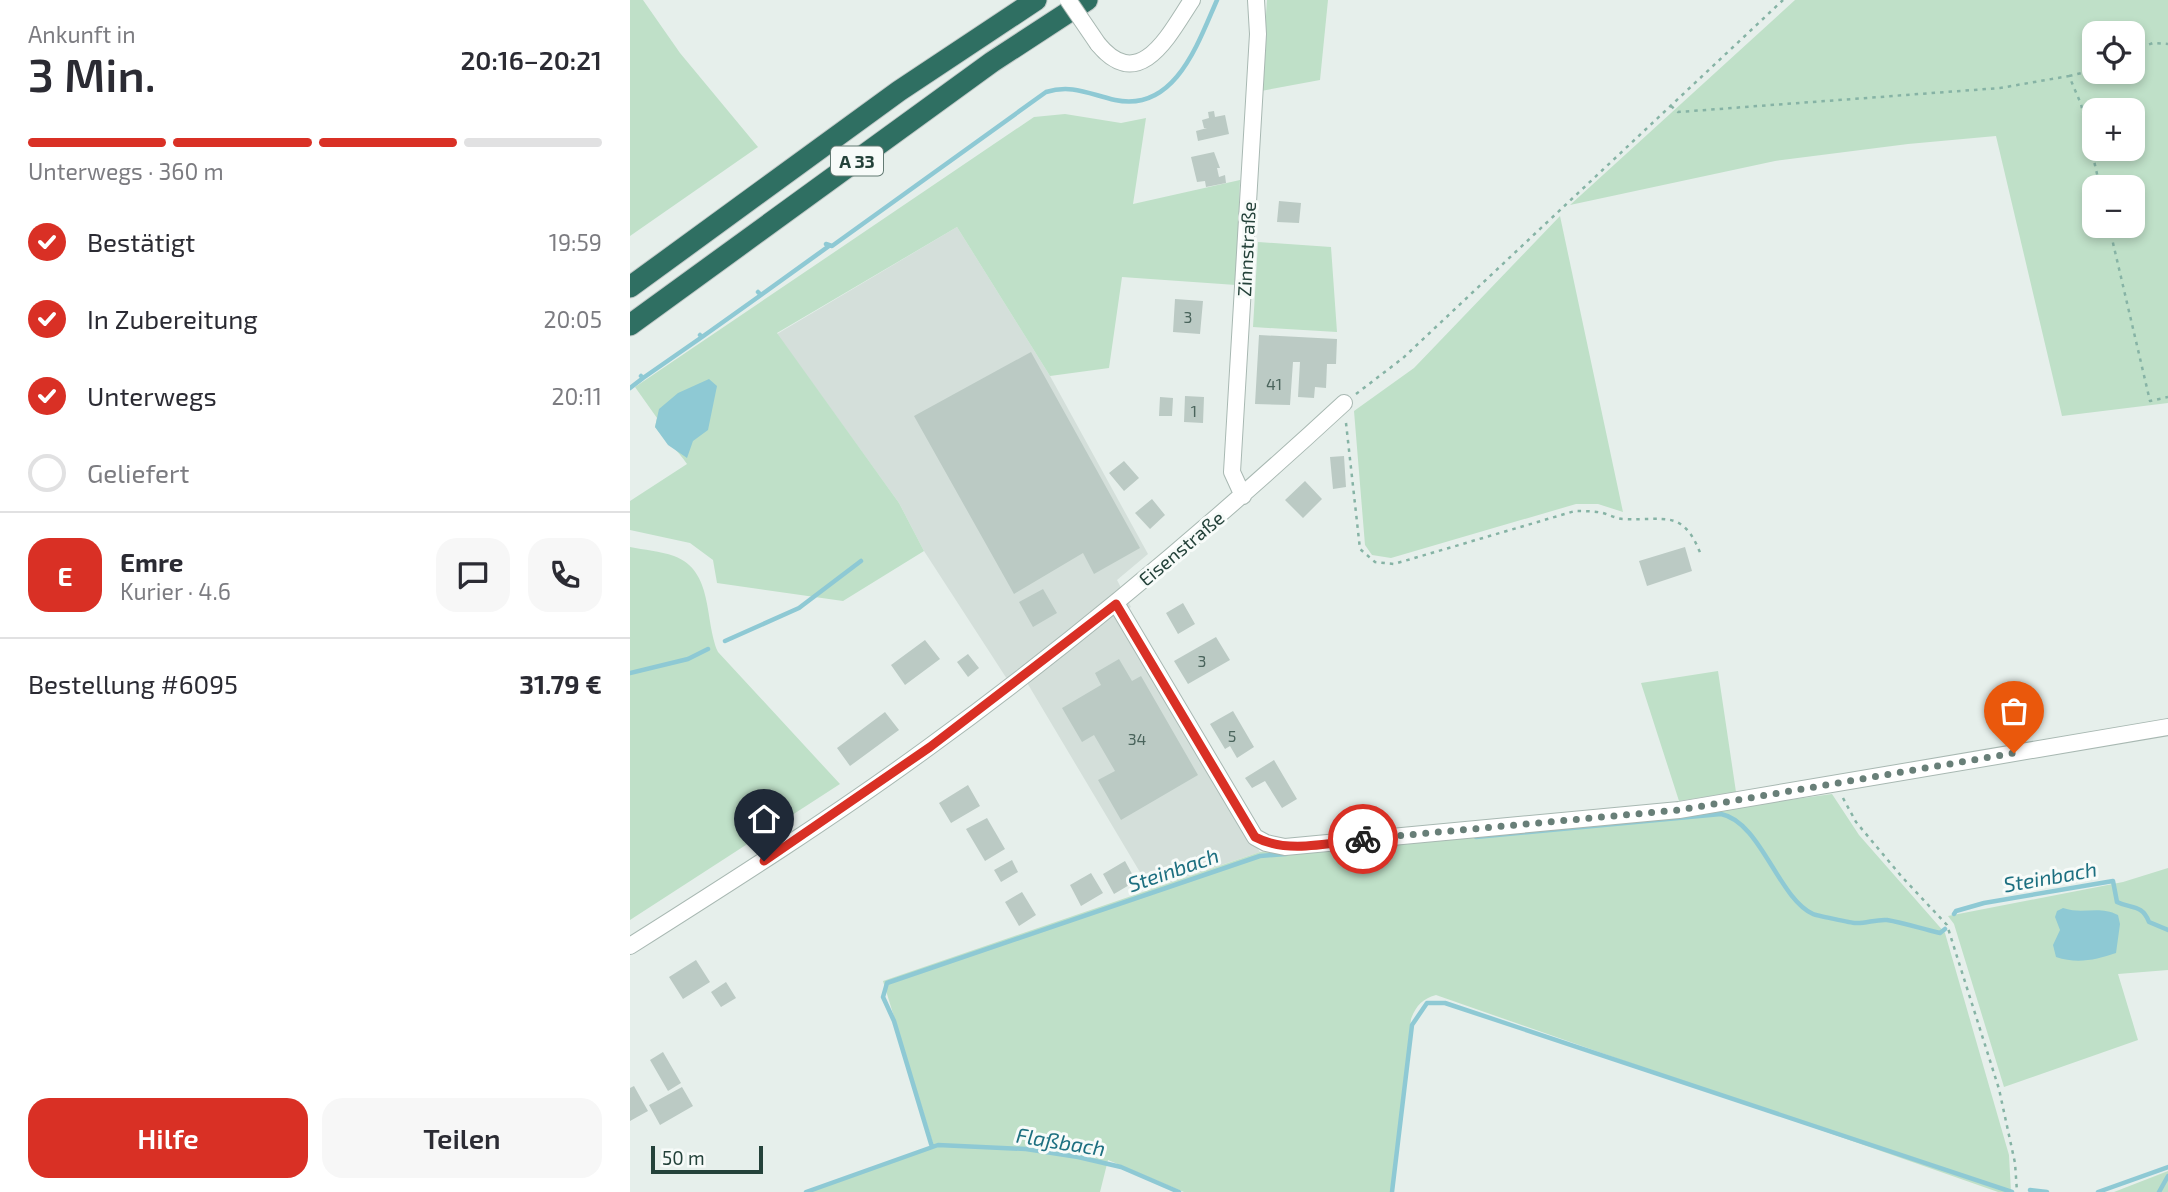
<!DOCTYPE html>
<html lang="de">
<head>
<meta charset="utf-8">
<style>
  body { margin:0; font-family:"Exo 2",sans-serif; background:#f7f7f7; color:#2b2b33; height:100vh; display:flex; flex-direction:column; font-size:26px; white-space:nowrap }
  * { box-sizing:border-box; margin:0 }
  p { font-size:23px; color:#7c7c81 }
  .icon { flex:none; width:38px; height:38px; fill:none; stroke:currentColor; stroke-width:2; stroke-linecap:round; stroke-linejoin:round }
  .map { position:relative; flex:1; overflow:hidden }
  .drawer { display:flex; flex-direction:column; background:#fff; width:630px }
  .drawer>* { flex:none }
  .fabs { position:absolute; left:1452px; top:21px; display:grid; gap:14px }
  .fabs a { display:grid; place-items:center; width:63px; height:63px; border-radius:14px; background:#fff; box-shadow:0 4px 10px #0003; font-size:35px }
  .scale { position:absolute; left:21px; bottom:18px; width:112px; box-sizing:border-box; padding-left:7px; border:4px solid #24423a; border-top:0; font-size:19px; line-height:24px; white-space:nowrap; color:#24423a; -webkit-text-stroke:5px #f7fbf9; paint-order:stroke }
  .pin { position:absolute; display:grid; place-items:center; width:60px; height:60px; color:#fff; margin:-72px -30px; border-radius:50% 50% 50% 0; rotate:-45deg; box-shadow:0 0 7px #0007 }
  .pin .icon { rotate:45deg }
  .courier { position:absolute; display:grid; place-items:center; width:70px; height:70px; margin:-35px; border:5px solid #d93025; border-radius:50%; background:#fff; color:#222; box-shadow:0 2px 9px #0007 }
  .headline em { font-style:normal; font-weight:600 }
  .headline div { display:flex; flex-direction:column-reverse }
  .headline { display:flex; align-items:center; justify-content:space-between; height:119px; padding:0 28px }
  h1 { font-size:46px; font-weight:600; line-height:52px }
  .bar { display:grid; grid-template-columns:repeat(4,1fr); gap:10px 7px; align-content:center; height:84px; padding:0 28px }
  .bar i { height:9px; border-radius:5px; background:#e1e1e2 }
  .bar .selected { background:#d93025 }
  .bar p { grid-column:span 4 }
  .line { display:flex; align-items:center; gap:18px; padding:0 28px; border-top:2px solid #e1e1e2 }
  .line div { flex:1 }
  .round { display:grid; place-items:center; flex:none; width:74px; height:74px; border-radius:21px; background:#f7f7f7 }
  ol { padding:0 28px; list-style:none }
  li { display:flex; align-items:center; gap:21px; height:77px }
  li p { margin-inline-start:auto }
  li .icon { padding:7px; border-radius:50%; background:#d93025; color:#fff; stroke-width:4 }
  li:last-child { color:#7c7c81 }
  li i { width:38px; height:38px; border:4px solid #e1e1e2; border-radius:50% }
  .cta { display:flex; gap:14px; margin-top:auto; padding:14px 28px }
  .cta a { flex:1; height:80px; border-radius:21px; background:#d93025; color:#fff; font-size:28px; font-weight:600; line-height:80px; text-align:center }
  .cta a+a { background:#f7f7f7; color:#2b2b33 }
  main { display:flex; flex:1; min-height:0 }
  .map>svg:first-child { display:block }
  .built { fill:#d4dfda }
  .green { fill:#bfe0c8; fill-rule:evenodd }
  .water { fill:#8ec9d4 }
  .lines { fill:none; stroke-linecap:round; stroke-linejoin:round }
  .stream { stroke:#8ec9d4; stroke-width:4.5 }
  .building { fill:#bbcac4 }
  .minor-casing { stroke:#a8b8b2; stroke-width:18 }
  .highway-casing { stroke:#c2cac8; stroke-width:23 }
  .path { stroke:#86b3a5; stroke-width:2.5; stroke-dasharray:3.5 5; stroke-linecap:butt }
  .minor { stroke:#fff; stroke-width:16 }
  .highway { stroke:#2f6f62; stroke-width:21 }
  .minor-bridge-casing { stroke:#a8b8b2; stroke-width:18; stroke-linecap:butt }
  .minor-bridge { stroke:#fff; stroke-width:16 }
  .done { stroke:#687f78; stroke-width:7; stroke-dasharray:0 12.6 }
  .route { stroke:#d93025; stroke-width:9 }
  .labels { text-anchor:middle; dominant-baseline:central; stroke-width:6; stroke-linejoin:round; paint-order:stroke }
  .number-label { font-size:16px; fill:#4a645c }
  .shield { fill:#f7fbf9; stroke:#637a73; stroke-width:2 }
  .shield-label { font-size:18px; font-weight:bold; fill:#24423a }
  .street-label { font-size:19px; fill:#24423a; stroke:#f7fbf9 }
  .water-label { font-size:21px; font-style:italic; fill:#1c6f80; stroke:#f7fbf9 }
</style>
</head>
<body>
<main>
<section class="drawer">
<div class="headline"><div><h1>3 Min.</h1><p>Ankunft in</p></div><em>20:16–20:21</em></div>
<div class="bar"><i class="selected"></i><i class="selected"></i><i class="selected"></i><i></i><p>Unterwegs · 360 m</p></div>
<ol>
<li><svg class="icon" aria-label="check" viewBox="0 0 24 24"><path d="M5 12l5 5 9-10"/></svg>Bestätigt<p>19:59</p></li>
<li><svg class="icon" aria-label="check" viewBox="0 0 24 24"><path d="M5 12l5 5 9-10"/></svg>In Zubereitung<p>20:05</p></li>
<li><svg class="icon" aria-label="check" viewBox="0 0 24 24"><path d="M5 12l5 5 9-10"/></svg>Unterwegs<p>20:11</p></li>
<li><i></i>Geliefert</li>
</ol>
<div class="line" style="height:126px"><b class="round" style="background:#d93025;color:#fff">E</b><div><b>Emre</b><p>Kurier · 4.6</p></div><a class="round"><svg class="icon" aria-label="chat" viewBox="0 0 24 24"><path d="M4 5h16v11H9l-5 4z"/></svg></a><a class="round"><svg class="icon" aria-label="phone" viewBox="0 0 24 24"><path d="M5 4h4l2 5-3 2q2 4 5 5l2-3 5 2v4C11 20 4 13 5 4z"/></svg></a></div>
<div class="line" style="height:91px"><div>Bestellung #6095</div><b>31.79 €</b></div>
<div class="cta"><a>Hilfe</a><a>Teilen</a></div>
</section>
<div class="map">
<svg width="1538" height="1192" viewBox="0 0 1538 1192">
  <rect width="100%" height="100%" fill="#e6efeb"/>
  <path class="built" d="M327,227L420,376L518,554L487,580L501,607L485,617L630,852L520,889L399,686L388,669L377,679L294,551L269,503L147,334Z"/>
  <path class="green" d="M0,0H13L50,53L128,147L0,236Z
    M637,0H698L690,80L631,91Z
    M1165,0H1538V403L1432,416L1366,136L1278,144L1145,161L940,205ZM1465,33H1503V72H1465ZM1465,110H1503V149H1465ZM1465,187H1503V226H1465Z
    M435,114L491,123L516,118L503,204L610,180L606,285L492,277L479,368L420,376L327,227L147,333L269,503L294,551L213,601L87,583L83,560L60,543L0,530V501L57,464C48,450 35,441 25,427L27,418L5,387L404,117Z
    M930,216L993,512L968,504H946L761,558L742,555L735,545L724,411L784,368Z
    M628,242L701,247L707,332L623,327Z
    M0,547C14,550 30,551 44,556C84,571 74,619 88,652L210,784L0,920Z
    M1088,671L1106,792L1049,801L1011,683Z
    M1202,794L1229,835L1315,933L1379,1155L1381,1192H1368L806,995C792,999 786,1006 781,1019L763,1192H554L478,1160L470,1192H175L304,1147L253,981L630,852L1029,818Z
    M1538,868V970L1488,974L1508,1040L1374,1087L1324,924L1318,916L1493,882Z
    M1538,1171V1192H1484Z"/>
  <path class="water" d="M79,379L87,386L78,430L63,441L57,458L38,445L25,427L29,409L48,393Z
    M1433,908C1454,915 1468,905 1488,915L1490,924L1486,953C1466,960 1447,964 1426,957L1423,945L1430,930L1425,917L1427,911Z"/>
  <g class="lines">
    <path class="stream" d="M196,244L202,246L416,92C442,84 459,94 485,100C545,113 568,43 587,0
      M128,292L131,295L199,246
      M70,335L72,337L131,295
      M11,376L13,378L72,337
      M0,388L13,378
      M95,641L169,608L231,561
      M0,673L58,659L78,649
      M846,837L1091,814C1131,822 1148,898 1183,914C1185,915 1222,923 1225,923C1235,924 1246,919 1257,920C1275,923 1292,929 1310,933L1315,929
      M710,850L764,845
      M1324,914L1326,911L1354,903L1483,881L1487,902C1501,909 1512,904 1519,922L1538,930
      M302,1147L264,1021L253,997L257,983L630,856L656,854
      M1400,1190L1417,1192
      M176,1192L308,1145L396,1149L448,1157L491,1167L549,1192
      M762,1192L782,1025L797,1003H815L1382,1192
      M1468,1192L1538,1167
      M1529,1192L1538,1176"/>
  </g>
  <path class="building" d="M584,111L585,117L595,115L599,134L568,141L566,131L577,128H574L572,120L579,118L578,112Z
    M584,152L590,168H587L589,177L595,175L596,183L576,187L575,181L567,182L561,157Z
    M649,201L671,203L669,223L647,222Z
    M545,299L573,301L570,334L543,332Z
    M629,335L707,339L706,364H697L696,388L685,387L684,398L668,397L670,362H663L660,405L625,404Z
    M401,352L510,548L464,574L453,553L384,594L284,416Z
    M555,396L574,397L573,423L554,422Z
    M530,397L543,398L542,416H529Z
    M714,456L716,487L703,489L700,457Z
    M494,461L509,478L494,491L479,473Z
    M675,481L692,499L673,518L655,500Z
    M522,499L535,515L520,529L505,513Z
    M1055,547L1062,571L1017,586L1009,561Z
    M413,589L427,613L403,627L389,602Z
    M553,603L565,624L548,634L536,613Z
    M586,637L600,660L558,684L544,661Z
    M295,640L310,659L275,685L261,665Z
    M338,654L349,668L338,677L327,662Z
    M489,659L502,681L511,676L568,775L491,820L468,780L485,771L464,735L452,742L432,708L471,685L465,673Z
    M603,711L624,747L607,758L600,746L595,749L580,724Z
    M255,712L269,730L220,766L207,748Z
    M644,760L667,799L652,808L635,781L622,788L615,778Z
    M338,785L350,806L321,823L309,803Z
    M357,818L375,849L355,861L336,829Z
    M382,860L388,872L371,882L364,870Z
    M495,861L506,881L484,894L473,874Z
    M461,873L473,893L451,906L440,885Z
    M392,892L406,915L389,926L375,902Z
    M66,960L80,982L53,999L39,977Z
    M96,982L106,998L91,1007L81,992Z
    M33,1052L51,1083L38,1091L20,1060Z
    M4,1086L18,1111L0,1121V1088Z
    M52,1087L63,1106L30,1125L19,1105Z"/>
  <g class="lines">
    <defs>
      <path id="minor" d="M468,44C510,95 540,33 562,0
        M613,496L602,472L628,34L626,0
        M486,603L625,837L636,843L655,847L1049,810L1538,727
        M0,946C101,882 202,818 299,747C445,641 582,525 714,403"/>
      <path id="highway" d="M0,287L269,91L406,0
        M0,325L362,62L457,0"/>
    </defs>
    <use href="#minor" class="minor-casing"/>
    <use href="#highway" class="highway-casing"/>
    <path class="path" d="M1503,50L1523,43L1538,44
      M1439,76L1465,70
      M1041,106L1048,112L1370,88L1439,76L1451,104L1470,187
      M1479,226L1520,401L1538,397
      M726,394L773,358L1153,0
      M716,423L730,549L745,562L764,564L945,511C954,511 964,511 973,513C980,515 987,519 994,519C1035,521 1053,508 1071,555
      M1213,798L1226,822L1272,877L1317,925L1369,1089L1385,1163L1387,1192"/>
    <use href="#minor" class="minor"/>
    <use href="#highway" class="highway"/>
    <defs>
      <path id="minor-bridge" d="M438,0L468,44"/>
    </defs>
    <use href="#minor-bridge" class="minor-bridge-casing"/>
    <use href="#minor-bridge" class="minor-bridge"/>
  </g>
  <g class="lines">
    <path class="done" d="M733,839L1049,810L1384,753"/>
    <path class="route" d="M134,861L300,747L486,604L625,837C657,854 698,843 733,839"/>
  </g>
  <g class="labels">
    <g class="number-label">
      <text x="558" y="316">3</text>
      <text x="644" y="383">41</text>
      <text x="564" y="410">1</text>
      <text x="572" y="660">3</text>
      <text x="602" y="735">5</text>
      <text x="507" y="738">34</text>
    </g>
    <rect class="shield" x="201" y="146.5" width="52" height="29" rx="5"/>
    <g class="shield-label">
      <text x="227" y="161">A 33</text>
    </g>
    <g class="street-label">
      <text transform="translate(616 249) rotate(-87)">Zinnstraße</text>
      <text transform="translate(551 548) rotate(-40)">Eisenstraße</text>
    </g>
    <g class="water-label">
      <text transform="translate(543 869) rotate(-19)">Steinbach</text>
      <text transform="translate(1420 876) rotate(-10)">Steinbach</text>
      <text transform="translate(431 1141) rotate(9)">Flaßbach</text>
    </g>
  </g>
</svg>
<div class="fabs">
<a><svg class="icon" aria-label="locate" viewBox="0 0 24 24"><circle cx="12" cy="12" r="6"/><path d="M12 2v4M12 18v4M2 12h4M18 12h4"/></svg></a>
<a>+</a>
<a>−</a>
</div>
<div class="scale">50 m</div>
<div class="pin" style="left:1384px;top:753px;background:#ea580c"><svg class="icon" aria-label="bag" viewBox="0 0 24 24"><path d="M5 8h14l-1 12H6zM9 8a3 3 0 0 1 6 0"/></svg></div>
<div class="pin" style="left:134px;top:861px;background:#1f2937"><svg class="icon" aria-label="home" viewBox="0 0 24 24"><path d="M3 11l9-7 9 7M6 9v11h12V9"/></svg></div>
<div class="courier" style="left:733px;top:839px"><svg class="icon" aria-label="bike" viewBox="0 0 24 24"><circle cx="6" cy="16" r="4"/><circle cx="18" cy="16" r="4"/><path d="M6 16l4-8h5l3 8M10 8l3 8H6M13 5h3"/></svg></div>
</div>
</main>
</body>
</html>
